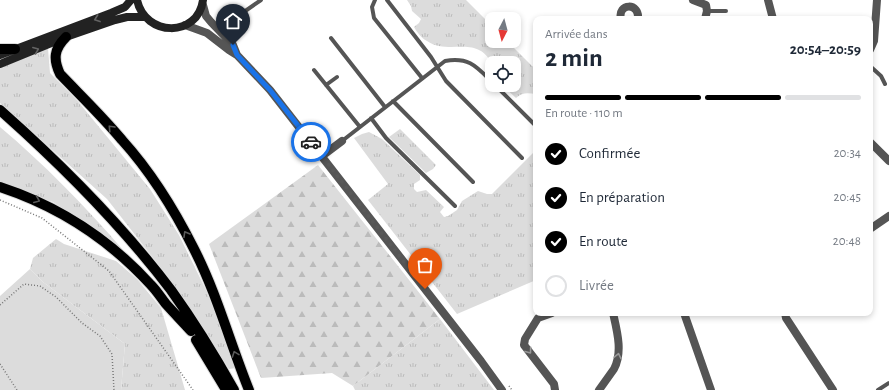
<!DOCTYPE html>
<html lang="fr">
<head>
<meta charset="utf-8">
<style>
  body { margin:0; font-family:"Alegreya Sans",sans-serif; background:#f2f2f3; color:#1f2937; height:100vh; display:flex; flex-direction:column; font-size:15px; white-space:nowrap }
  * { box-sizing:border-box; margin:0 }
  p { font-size:13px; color:#747a83 }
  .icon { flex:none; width:22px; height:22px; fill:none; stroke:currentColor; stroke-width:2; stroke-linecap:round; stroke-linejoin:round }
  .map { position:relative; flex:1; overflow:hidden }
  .sheet { position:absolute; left:533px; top:16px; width:340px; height:300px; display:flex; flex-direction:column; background:#fff; border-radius:8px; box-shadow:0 2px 6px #0003 }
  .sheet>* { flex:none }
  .needle { width:26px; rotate:186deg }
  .buttons { position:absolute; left:485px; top:12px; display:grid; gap:8px }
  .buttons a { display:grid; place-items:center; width:36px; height:36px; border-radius:8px; background:#fff; box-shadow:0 2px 6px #0003; font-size:20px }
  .pin { position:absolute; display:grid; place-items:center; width:34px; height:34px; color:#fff; margin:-41px -17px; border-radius:50% 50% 50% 0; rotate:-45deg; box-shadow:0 0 4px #0007 }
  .pin .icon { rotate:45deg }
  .courier { position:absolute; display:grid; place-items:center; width:40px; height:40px; margin:-20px; border:3px solid #1a73e8; border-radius:50%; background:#fff; color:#222; box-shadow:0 1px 5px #0007 }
  .headline em { font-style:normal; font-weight:700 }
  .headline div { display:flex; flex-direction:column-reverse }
  .headline { display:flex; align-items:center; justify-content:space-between; height:68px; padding:0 12px }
  h1 { font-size:26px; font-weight:700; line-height:30px }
  .bar { display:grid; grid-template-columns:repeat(4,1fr); gap:6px 4px; align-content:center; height:48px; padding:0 12px }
  .bar i { height:5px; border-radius:3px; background:#e0e1e3 }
  .bar .current { background:#000 }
  .bar p { grid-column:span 4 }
  ol { padding:0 12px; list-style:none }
  li { display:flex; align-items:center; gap:12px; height:44px }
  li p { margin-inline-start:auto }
  li .icon { padding:4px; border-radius:50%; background:#000; color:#fff; stroke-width:4 }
  li:last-child { color:#747a83 }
  li i { width:22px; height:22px; border:2px solid #e0e1e3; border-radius:50% }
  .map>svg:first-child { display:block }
  .grass { fill:url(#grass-tufts) }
  .forest { fill:url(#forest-firs) }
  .pitch { fill:#dcdcdc }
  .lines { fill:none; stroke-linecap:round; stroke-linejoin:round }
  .primary-casing { stroke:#dbdbdb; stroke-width:12 }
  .path { stroke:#777; stroke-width:1.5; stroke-dasharray:1 2; stroke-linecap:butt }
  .service { stroke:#555; stroke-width:4 }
  .minor { stroke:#555; stroke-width:8 }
  .secondary { stroke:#222; stroke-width:8 }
  .primary { stroke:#000; stroke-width:10 }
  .oneway { stroke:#646464 }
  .oneway2 { stroke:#595959 }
  .oneway3 { stroke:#999 }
  .done { stroke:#595959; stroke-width:4; stroke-dasharray:0 7.2 }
  .route { stroke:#1a73e8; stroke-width:5 }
</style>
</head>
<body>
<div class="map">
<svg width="889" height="390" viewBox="0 0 889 390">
  <defs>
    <pattern id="grass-tufts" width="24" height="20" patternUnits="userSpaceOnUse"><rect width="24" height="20" fill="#dcdcdc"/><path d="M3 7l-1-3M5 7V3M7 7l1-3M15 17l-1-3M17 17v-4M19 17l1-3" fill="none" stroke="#bbb"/></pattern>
    <pattern id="forest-firs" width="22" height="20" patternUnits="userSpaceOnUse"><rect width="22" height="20" fill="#dcdcdc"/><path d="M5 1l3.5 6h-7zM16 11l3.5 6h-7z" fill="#bbb"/></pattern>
  </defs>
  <rect width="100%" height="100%" fill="#fff"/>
  <path class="grass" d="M407,0H466L492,26V41H507L536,70V94C528,93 522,92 516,98L502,85H514V63L492,64C477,34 449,56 427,41C421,38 417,32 414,27L419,23L421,19L412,11L411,6Z
    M48,48L50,73L76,99L150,189L179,235L207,292L236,368L229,369L168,277L107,199L0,103V68Z
    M0,127C44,164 85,206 123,250L53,202L0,184Z
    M400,129L436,165L433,169L426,173L389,137Z
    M369,132L382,139L420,175V180L414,184V189L417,192L426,190L444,207L440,212L444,217L448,216L457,210L462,201L478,191L487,194H492L536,150V280L457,314L368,200L388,184L354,138L362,134Z
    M56,239L64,244L116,261L137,279L161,308L185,390H121L125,344L43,282L30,269L33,258Z
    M440,319L494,390H355L353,386Z"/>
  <path class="forest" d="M318,165L440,319L353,386L332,373L261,378L209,244Z"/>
  <path class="pitch" d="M30,269L43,282L125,344L121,390H0V296Z"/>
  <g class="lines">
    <defs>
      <path id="primary" d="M66,37C54,49 53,59 60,74C81,96 103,117 122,140C151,172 175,211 194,249C217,294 230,343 249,390
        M0,49H15
        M0,110C62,165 121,224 171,290C194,322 215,356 234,390
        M0,187C58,206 110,240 151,285C157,291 161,298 166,304C174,313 183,322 191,331
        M196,340L225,388"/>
    </defs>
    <use href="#primary" class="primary-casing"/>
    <path class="path" d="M0,200L42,218L109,271L193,390
      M0,305L24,284L40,286L56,297L82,323L100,336L112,354L114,390
      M0,364L17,390
      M509,386L512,390"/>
    <path class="service" d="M375,0L372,7L374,18L422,78
      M387,0L431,57L446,81L522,158
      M707,11H726
      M218,30L261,0
      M331,38L385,107
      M870,66L881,76L885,84
      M314,70L360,127
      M326,85L337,77
      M495,85L536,126
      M393,101L473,182
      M371,118L386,138L455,206
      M342,141L445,61C469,57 476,66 492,82
      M878,390L889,383"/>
    <path class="minor" d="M693,0L706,5L707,11L705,19
      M768,0L773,19
      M203,5L206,16L211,22L233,45L237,55L270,90L481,361L502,390
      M621,19C617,3 640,2 638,19
      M185,25L207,33L229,50L237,55
      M870,50L874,41L877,0
      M870,142L889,161
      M322,156L342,141
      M870,229L889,216
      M552,313L538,318L525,339L524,345L554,384L555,390
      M684,313L711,390
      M785,313L786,318L833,390
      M599,390C604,383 609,376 614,369C623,352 617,331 613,313"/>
    <path class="secondary" d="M137,0C145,37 198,38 203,0
      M0,55L111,13L125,7L131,0
      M0,64L66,37L115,20L127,17H144"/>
    <use href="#primary" class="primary"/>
  </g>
  <defs><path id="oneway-chevron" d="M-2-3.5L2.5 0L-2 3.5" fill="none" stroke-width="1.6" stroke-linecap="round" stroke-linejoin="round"/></defs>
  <g class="oneway">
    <use href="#oneway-chevron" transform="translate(97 19) rotate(160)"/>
    <use href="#oneway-chevron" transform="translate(36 50) rotate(-22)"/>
  </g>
  <g class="oneway2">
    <use href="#oneway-chevron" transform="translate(111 128) rotate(-133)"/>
    <use href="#oneway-chevron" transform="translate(37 200) rotate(23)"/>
    <use href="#oneway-chevron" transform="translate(186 234) rotate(-120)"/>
    <use href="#oneway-chevron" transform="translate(235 354) rotate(-110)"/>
  </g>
  <g class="oneway3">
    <use href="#oneway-chevron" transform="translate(529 351) rotate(54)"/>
    <use href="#oneway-chevron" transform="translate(618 356) rotate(-78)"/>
  </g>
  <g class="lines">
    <path class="done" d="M311,142L425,289"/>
    <path class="route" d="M233,45L237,55L270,90L311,142"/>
  </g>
</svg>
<div class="buttons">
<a><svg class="needle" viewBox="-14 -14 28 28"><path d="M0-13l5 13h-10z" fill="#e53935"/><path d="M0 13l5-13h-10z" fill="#747a83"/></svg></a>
<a><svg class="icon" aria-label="locate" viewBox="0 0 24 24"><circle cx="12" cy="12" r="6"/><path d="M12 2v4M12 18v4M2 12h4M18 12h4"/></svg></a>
</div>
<div class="pin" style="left:425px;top:289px;background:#ea580c"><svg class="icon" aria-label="bag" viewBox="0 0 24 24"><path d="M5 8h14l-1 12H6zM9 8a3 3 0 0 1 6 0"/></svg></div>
<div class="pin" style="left:233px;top:45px;background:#1f2937"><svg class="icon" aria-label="home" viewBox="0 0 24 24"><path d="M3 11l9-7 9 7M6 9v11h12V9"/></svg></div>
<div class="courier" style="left:311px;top:142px"><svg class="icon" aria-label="car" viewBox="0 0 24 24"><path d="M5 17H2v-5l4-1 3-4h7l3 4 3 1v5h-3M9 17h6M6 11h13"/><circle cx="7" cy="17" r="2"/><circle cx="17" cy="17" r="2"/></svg></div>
<section class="sheet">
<div class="headline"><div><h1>2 min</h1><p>Arrivée dans</p></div><em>20:54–20:59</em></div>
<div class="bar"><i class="current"></i><i class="current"></i><i class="current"></i><i></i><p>En route · 110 m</p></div>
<ol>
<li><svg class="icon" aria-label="check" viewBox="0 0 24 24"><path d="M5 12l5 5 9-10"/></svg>Confirmée<p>20:34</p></li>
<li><svg class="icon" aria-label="check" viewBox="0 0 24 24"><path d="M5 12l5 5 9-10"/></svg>En préparation<p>20:45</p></li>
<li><svg class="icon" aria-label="check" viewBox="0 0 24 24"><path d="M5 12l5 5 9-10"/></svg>En route<p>20:48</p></li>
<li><i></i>Livrée</li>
</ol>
</section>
</div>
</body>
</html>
